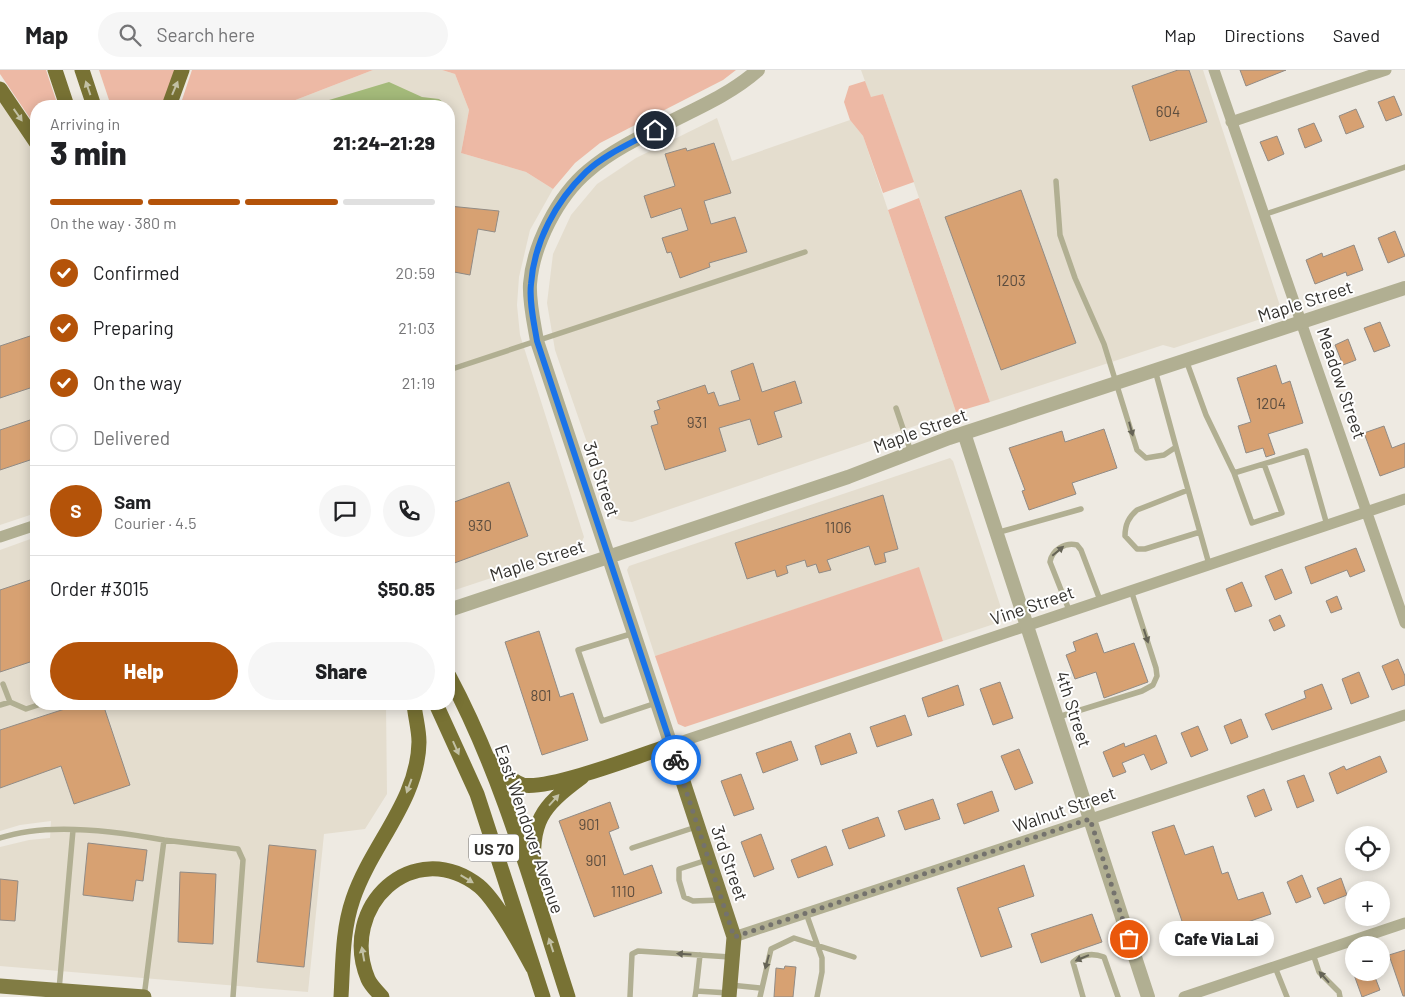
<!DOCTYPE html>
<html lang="en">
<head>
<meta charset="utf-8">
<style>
  body { margin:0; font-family:Barlow,sans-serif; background:#f6f6f6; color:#202124; height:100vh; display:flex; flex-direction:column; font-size:19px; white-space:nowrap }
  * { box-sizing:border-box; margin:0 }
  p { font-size:16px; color:#757577 }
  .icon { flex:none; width:28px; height:28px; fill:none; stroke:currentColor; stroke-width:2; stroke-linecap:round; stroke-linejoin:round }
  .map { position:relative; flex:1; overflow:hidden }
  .sheet { position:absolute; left:30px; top:30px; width:425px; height:610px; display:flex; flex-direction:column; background:#fff; border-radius:20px; box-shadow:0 2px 12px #0003 }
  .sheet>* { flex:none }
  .fabs { position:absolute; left:1345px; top:756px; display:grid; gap:10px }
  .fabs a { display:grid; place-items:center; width:45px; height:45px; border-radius:50%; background:#fff; box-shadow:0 2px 12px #0003; font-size:25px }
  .pin { position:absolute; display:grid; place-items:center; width:42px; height:42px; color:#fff; margin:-21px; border:2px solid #fff; border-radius:50%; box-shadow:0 1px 5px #0007 }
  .courier { position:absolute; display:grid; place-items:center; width:50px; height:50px; margin:-25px; border:4px solid #1a73e8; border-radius:50%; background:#fff; color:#222; box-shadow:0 1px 6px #0007 }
  .bubble { position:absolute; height:35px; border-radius:18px; background:#fff; box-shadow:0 2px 12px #0003; font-size:16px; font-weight:800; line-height:35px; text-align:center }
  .overview em { font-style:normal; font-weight:800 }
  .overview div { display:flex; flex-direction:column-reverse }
  .overview { display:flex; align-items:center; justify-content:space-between; height:85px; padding:0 20px }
  h1 { font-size:32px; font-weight:800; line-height:38px }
  .bar { display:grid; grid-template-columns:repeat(4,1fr); gap:8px 5px; align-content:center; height:60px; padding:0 20px }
  .bar i { height:6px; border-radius:4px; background:#e0e0e0 }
  .bar .on { background:#b45309 }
  .bar p { grid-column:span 4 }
  .line { display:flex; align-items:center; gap:12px; padding:0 20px; border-top:1px solid #e0e0e0 }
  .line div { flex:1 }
  .round { display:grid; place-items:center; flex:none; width:52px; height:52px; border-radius:26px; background:#f6f6f6 }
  ol { padding:0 20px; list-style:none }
  li { display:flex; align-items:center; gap:15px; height:55px }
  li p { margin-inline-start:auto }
  li .icon { padding:5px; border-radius:50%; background:#b45309; color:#fff; stroke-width:4 }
  li:last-child { color:#757577 }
  li i { width:28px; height:28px; border:2px solid #e0e0e0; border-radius:50% }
  .action { display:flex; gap:10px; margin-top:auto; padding:10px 20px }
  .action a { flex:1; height:58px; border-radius:30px; background:#b45309; color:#fff; font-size:20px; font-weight:800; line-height:58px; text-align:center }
  .action a+a { background:#f6f6f6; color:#202124 }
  header { display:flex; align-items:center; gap:30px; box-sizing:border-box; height:70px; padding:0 25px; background:#fff; border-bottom:1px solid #e0e0e0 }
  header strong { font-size:24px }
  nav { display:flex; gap:28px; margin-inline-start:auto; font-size:18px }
  .search { width:350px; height:45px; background:#f6f6f6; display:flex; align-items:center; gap:12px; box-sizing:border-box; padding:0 18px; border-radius:28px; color:#757577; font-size:19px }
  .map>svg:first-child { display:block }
  .built { fill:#e4ddce }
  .green { fill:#edb9a5 }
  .water { fill:#a4ba7a }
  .building { fill:#d7a172; stroke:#918b85 }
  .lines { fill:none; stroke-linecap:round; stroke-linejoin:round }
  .service { stroke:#b1af92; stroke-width:5.5 }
  .minor { stroke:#b1af92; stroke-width:11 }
  .tertiary { stroke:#b1af92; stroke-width:14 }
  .primary { stroke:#817c44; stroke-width:15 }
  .trunk { stroke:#787234; stroke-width:15 }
  .oneway { fill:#c2c0a4 }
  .oneway2 { fill:#656356 }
  .done { stroke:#74726d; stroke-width:5; stroke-dasharray:0 9 }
  .route { stroke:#1a73e8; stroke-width:6 }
  .labels { text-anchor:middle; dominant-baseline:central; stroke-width:4; stroke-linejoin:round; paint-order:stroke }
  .number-label { font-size:15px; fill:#5c4d3f }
  .shield { fill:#fff; stroke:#706f6d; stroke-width:1 }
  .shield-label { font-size:16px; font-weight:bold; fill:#33312e }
  .street-label { font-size:18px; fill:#33312e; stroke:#fff }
</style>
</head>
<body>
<header>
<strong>Map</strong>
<div class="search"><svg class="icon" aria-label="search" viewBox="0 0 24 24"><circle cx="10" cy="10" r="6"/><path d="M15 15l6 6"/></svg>Search here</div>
<nav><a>Map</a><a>Directions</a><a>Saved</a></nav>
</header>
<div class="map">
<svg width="1405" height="927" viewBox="0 0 1405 927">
  <rect width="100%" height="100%" fill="#eeeae2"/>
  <path class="built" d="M373,0H442L455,4L469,40L461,83L526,102L553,119L530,160L519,207L517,235L520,265L584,467L578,479L449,522V36H280Z
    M861,0H1203L1282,242L1174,278L1163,275L990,332L883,24L871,28Z
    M0,30L36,85V443L0,455Z
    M717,48L732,91L850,50L863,66L956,342L632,452L623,451L616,449L611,442L555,280L547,233L553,184L571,145L597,114L636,88Z
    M950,388L953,391L1004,547L1003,551L943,571L918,498L655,586L627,500L629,496Z
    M36,467V634H386L387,724L365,759L324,764L308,922L0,896V777L29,770L50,768L51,751L20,755L0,761V480Z"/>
  <path class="green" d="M0,0H46L58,36H36V57L0,4Z
    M99,0H175L163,36H111Z
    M192,0H373L280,36H180Z
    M442,0H736L723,10L600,73L575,93L553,119L526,102L461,83L469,40L455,4Z
    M865,11L871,27L883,24L914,112L883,123L863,66L850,50L844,32L849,16Z
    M919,128L990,332L956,342L888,140Z
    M919,497L943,571L685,657L678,654L655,586Z"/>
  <path class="water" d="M389,12L422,27L439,29L448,36H309Z"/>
  <path class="building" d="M1178,0H1189L1207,52L1150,71L1132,16Z
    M1240,0H1286L1246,16Z
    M1394,26L1402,45L1386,51L1378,32Z
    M1356,39L1364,57L1346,64L1339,46Z
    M1314,53L1322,71L1305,78L1298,59Z
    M1277,66L1284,84L1268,91L1260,72Z
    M714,73L731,123L704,131L711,154L735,147L747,182L709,193L710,197L680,208L671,182L667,183L662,168L688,160L681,138L651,148L644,126L675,116L665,84L686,78L687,81Z
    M1021,120L1076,273L1001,300L945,147Z
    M449,136L499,141L495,162L478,159L470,205L449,201Z
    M1395,161L1405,186L1388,193L1378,168Z
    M1354,175L1363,200L1347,206L1346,202L1315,214L1306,190L1322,183L1323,187Z
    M1380,252L1390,276L1374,282L1364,258Z
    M36,264V316L0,328V276Z
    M1348,269L1356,290L1343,295L1335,275Z
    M753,293L762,322L795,311L802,333L774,342L782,367L758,375L750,349L719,358L726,381L665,400L651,356L658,354L654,341L660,339L657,331L705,315L708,324L714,322L719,336L740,330L731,301Z
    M1276,295L1282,314L1290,311L1303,353L1268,364L1275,384L1266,387L1263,378L1246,383L1238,356L1251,352L1237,308Z
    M36,348V388L0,400V360Z
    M1384,356L1392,378L1405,373V397L1380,406L1364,363Z
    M1104,359L1117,398L1072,413L1076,424L1029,440L1022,421L1025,420L1009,378L1062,361L1065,372Z
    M509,412L528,466L449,495V434Z
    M883,425L898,479L884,483L886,492L875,495L869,476L827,490L831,500L819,503L816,494L807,497L805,490L786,496L788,503L777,507L775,500L747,509L735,473Z
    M1356,478L1365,501L1350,507L1347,500L1311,514L1305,497Z
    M1282,499L1292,523L1275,530L1265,506Z
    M36,508V590L0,602V520Z
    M1242,512L1252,536L1235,542L1226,519Z
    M1337,526L1342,539L1331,543L1326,531Z
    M1280,545L1285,556L1274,561L1269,550Z
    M539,561L560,627L573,623L588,670L542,685L505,572Z
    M1097,563L1104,583L1134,573L1148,612L1104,628L1096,602L1075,609L1066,585L1076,581L1073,572Z
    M1398,589L1405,606V615L1392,620L1382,596Z
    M1359,602L1369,627L1351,634L1342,609Z
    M1000,612L1013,648L993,655L980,619Z
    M1322,614L1332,639L1272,660L1265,644L1306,628L1304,621Z
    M958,615L964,635L928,647L922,628Z
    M80,634H103L130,715L74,734L61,696L0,718V660Z
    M905,645L912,665L877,677L870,657Z
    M1241,649L1248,667L1231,674L1224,656Z
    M1198,656L1208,680L1191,687L1181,663Z
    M850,663L857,683L821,695L815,676Z
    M1156,665L1167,693L1151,700L1144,684L1122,693L1126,702L1113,707L1103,682L1124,673L1125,677Z
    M791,671L798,690L763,703L756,683Z
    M1019,679L1033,713L1015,720L1001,686Z
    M1380,686L1387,702L1337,724L1329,703L1344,696L1346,700Z
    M741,704L754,739L734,746L721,711Z
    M1304,705L1314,731L1297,738L1287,711Z
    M1264,719L1272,740L1255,747L1247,726Z
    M992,721L999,741L964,754L957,734Z
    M933,729L940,749L905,760L898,741Z
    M610,732L619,758L609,762L624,805L652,795L662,823L594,847L559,751Z
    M878,747L885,766L849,779L842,760Z
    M1174,755L1185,785L1213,776L1222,804L1228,802L1238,830L1263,822L1271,844L1189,872L1152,762Z
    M761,764L774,799L754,807L741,772Z
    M88,773L147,780L143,811L136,810L133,831L83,825Z
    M269,775L316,780L304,897L257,892Z
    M826,776L833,795L798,808L791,790Z
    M1024,795L1034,826L998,838L1012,877L981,887L957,818Z
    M180,802L216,804L213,874L178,872Z
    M1302,805L1311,827L1296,833L1287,812Z
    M1341,808L1347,825L1324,834L1317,818Z
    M0,809L18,811L15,851L0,850Z
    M1092,844L1102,872L1041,893L1031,864Z
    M1405,880V926H1403L1389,885Z
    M785,896L796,897L793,927H774L776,898L784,899Z
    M1353,902H1373L1380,920L1362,927Z"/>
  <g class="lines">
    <path class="service" d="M1056,111L1060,165L1075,208L1104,274L1137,380L1146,388L1164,385L1176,377L1155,300
      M1263,145L1405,97
      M1186,290L1206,345L1234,403L1306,381L1327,455
      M449,300L805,182
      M896,338L911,382
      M1176,377L1209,494
      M1234,403L1252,453L1282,443L1264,394
      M1188,420L1137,440C1129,447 1125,454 1125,466L1137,479H1145L1200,462
      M996,463L1081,439
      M1069,540L1050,492C1052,480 1065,472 1077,475L1081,480L1100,530
      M634,563L578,580L602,651L656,633
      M3,614L10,632
      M0,635L10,632L26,639L41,634
      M1058,647L1142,621L1153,615L1157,606L1156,598L1131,520
      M0,768C46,752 116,761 164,770
      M632,778L696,757
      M707,790L679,799V810L684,827L693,831L720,830
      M806,843L822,888V902L817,927
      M1313,884L1319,902L1339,922L1340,927
      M1275,897L1287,927
      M730,915L760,918
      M59,920L73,760
      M696,921L700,885
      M144,927L164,770L238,779L243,790L233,927
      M630,927L632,884L638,881L730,887
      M695,927L696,921L729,923
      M760,927L771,879L794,868L854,887
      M1083,927L1073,892C1082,884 1093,883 1104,887L1118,927"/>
    <path class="minor" d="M1214,0L1405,553
      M1231,52L1386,0
      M0,467L36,455
      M671,675L1405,429
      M734,867L1405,645
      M1184,927L1405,853"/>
    <path class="tertiary" d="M964,363L1148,927
      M449,540L848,407L949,368L1405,218
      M671,675L537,271C534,253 529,232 530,214C533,175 558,126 588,101C611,81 642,66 670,52C700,37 732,23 758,0"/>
    <path class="primary" d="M671,675L734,867L729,927
      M0,916L144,927"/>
    <path class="trunk" d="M55,0L67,36
      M82,0L94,36
      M0,19L36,72
      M169,36L182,0
      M449,606C503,707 533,819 568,927
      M436,634L477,724L543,927
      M490,690C499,698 511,712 523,715C550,720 641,685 671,675
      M534,804C531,751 540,738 582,707
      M341,927C343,894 342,861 353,829C371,775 418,731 419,672C419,659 415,646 414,634
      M382,927C378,922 371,916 368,909C338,837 413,765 479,816C497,831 521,876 533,898"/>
  </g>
  <defs><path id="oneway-solid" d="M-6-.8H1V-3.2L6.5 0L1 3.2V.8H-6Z" transform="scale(1.25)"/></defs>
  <g class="oneway">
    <use href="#oneway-solid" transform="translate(88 18) rotate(-109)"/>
    <use href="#oneway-solid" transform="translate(175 18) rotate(-67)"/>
    <use href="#oneway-solid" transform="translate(18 45) rotate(55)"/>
    <use href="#oneway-solid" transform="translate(456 678) rotate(66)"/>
    <use href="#oneway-solid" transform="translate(409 716) rotate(110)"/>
    <use href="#oneway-solid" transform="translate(554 730) rotate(-48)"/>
    <use href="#oneway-solid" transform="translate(467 809) rotate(31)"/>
    <use href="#oneway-solid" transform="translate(551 875) rotate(-108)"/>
    <use href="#oneway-solid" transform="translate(363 884) rotate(-100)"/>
  </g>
  <g class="oneway2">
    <use href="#oneway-solid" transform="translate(1131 359) rotate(75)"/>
    <use href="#oneway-solid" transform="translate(1058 481) rotate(-40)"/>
    <use href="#oneway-solid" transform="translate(1146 566) rotate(72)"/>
    <use href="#oneway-solid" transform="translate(684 884) rotate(-176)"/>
    <use href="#oneway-solid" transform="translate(1082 888) rotate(157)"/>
    <use href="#oneway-solid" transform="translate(767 892) rotate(105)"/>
    <use href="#oneway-solid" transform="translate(1324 907) rotate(-132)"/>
  </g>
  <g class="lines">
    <path class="done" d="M676,690L734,867L1090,749L1129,869"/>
    <path class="route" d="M655,60C632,73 605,84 586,102C556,131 534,172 531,214C529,232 534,253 537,271L676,690"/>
  </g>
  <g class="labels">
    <g class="number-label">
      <text x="1168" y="41">604</text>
      <text x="1011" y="210">1203</text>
      <text x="1271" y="333">1204</text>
      <text x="697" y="352">931</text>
      <text x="480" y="455">930</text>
      <text x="838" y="457">1106</text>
      <text x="541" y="625">801</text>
      <text x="589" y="754">901</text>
      <text x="596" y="790">901</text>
      <text x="623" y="821">1110</text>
    </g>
    <rect class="shield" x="469" y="764.5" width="50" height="27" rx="4"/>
    <g class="shield-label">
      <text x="494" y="778">US 70</text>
    </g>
    <g class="street-label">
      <text transform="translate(1305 231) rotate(-18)">Maple Street</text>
      <text transform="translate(1342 313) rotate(71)">Meadow Street</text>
      <text transform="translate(920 360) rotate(-20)">Maple Street</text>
      <text transform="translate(602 409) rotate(71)">3rd Street</text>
      <text transform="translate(537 490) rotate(-18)">Maple Street</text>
      <text transform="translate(1032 535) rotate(-19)">Vine Street</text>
      <text transform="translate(1074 639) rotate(72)">4th Street</text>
      <text transform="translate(1064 739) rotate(-19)">Walnut Street</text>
      <text transform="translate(530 759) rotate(71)">East Wendover Avenue</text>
      <text transform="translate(730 793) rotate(71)">3rd Street</text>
    </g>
  </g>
</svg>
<div class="fabs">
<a><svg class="icon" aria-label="locate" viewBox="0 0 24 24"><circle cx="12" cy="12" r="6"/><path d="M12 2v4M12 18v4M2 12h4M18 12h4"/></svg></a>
<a>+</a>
<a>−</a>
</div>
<div class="pin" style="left:1129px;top:869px;background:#ea580c"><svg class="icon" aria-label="bag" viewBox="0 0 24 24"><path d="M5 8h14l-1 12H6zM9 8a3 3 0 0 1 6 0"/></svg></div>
<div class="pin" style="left:655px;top:60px;background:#1f2937"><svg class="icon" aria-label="home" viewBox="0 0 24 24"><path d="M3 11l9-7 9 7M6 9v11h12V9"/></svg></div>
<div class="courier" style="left:676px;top:690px"><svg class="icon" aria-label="bike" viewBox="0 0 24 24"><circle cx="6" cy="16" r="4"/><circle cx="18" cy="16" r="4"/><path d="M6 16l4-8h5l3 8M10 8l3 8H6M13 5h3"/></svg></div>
<div class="bubble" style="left:1159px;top:851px;width:115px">Cafe Via Lai</div>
<section class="sheet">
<div class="overview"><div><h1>3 min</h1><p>Arriving in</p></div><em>21:24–21:29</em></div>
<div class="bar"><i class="on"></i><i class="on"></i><i class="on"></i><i></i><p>On the way · 380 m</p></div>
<ol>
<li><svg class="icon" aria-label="check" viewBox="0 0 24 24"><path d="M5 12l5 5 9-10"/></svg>Confirmed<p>20:59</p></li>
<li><svg class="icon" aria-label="check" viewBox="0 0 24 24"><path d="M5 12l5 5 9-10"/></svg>Preparing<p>21:03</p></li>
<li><svg class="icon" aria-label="check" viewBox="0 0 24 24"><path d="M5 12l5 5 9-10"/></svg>On the way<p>21:19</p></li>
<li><i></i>Delivered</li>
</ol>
<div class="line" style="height:90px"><b class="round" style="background:#b45309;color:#fff">S</b><div><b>Sam</b><p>Courier · 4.5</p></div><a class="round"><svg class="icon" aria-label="chat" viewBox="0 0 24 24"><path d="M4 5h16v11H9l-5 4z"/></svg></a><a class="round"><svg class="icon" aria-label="phone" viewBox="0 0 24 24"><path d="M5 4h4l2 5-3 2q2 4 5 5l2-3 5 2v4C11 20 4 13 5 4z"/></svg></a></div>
<div class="line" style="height:65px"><div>Order #3015</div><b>$50.85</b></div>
<div class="action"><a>Help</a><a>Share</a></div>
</section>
</div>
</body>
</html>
